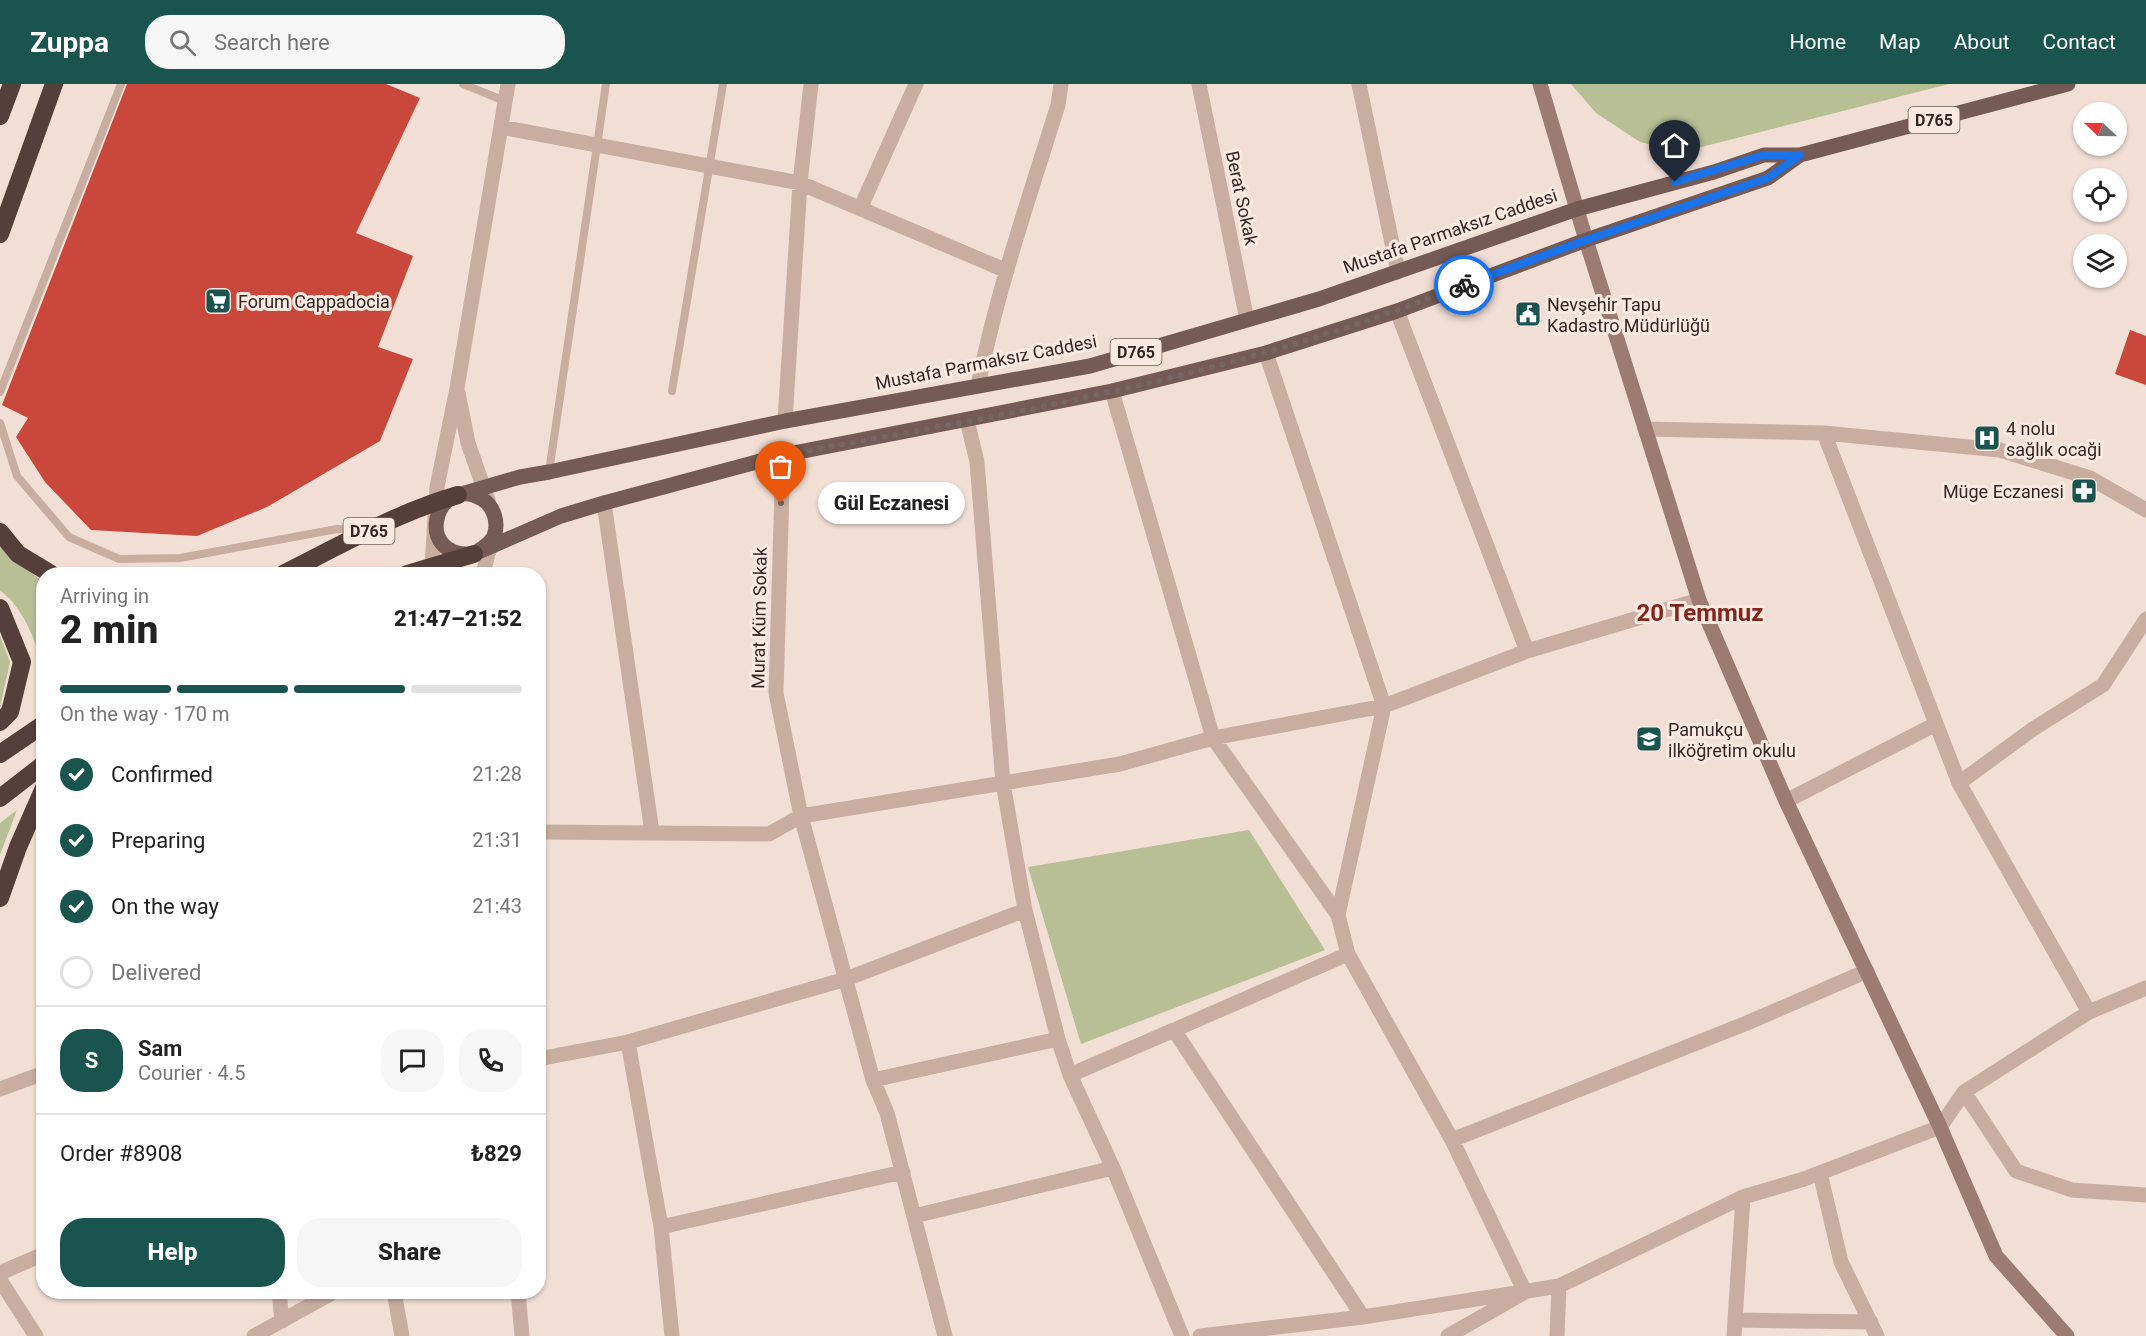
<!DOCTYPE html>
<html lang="en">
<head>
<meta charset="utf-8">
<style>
  body { margin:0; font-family:Roboto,sans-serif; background:#f6f6f6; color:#222; height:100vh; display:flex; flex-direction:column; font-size:22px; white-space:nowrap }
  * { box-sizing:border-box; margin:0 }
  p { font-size:20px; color:#767676 }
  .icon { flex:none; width:33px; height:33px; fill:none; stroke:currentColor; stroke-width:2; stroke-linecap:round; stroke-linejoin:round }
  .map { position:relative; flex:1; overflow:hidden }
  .panel { position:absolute; left:36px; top:483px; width:510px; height:732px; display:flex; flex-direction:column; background:#fff; border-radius:24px; box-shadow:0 2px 4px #0004 }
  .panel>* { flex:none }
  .needle { width:39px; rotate:292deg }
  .controls { position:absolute; left:2073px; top:18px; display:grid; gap:12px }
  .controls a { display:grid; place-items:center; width:54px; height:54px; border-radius:50%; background:#fff; box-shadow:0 2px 4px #0004; font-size:30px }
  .pin { position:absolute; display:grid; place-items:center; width:51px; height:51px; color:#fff; margin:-62px -26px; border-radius:50% 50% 50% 0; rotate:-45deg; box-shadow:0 0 6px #0007 }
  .pin .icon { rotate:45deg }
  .courier { position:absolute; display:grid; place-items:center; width:60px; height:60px; margin:-30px; border:4px solid #1a73e8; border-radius:50%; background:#fff; color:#222; box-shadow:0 2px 8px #0007 }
  .bubble { position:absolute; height:42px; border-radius:21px; background:#fff; box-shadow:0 2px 4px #0004; font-size:20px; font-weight:800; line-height:42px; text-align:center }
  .overview em { font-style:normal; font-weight:800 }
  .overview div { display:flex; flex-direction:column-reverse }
  .overview { display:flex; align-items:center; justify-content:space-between; height:102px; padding:0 24px }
  h1 { font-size:39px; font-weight:800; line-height:45px }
  .bar { display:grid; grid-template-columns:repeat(4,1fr); gap:9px 6px; align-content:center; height:72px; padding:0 24px }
  .bar i { height:8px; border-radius:4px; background:#e0e0e0 }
  .bar .on { background:#19544f }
  .bar p { grid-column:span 4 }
  .line { display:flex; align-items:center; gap:15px; padding:0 24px; border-top:2px solid #e0e0e0 }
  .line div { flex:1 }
  .round { display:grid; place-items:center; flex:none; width:63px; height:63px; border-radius:24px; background:#f6f6f6 }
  ol { padding:0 24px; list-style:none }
  li { display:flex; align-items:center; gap:18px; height:66px }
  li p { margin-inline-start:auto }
  li .icon { padding:6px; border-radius:50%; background:#19544f; color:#fff; stroke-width:4 }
  li:last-child { color:#767676 }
  li i { width:33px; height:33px; border:3px solid #e0e0e0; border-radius:50% }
  .action { display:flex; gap:12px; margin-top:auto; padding:12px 24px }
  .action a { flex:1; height:69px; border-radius:24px; background:#19544f; color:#fff; font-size:24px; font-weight:800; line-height:69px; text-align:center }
  .action a+a { background:#f6f6f6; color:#222 }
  header { display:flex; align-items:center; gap:36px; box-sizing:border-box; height:84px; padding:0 30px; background:#19544f; color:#fff }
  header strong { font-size:28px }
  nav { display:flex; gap:33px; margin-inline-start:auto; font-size:21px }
  .search { width:420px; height:54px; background:#f6f6f6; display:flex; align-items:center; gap:15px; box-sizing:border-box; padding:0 21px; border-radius:24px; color:#767676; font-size:22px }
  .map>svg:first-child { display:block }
  .green { fill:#b8bf95 }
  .building { fill:#c9473b }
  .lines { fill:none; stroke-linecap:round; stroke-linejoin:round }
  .lane { stroke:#c9ada1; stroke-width:8 }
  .street { stroke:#c9ada1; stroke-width:15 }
  .secondary { stroke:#9c7b73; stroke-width:15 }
  .primary { stroke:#755a55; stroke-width:15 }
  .highway { stroke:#543f3b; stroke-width:18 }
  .done { stroke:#766762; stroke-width:6; stroke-dasharray:0 10.8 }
  .route { stroke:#1a73e8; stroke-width:8 }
  .labels { text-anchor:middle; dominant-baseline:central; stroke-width:6; stroke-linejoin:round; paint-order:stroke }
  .shield { fill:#f9eae1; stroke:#6e615d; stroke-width:1.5 }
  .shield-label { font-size:16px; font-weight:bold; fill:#332624 }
  .street-label { font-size:18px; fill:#332624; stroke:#f9eae1 }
  .poi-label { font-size:18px; fill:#332624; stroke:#f9eae1; text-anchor:start }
  .district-label { font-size:24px; font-weight:bold; fill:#83251c; stroke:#f9eae1 }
</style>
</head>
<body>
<header>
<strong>Zuppa</strong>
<div class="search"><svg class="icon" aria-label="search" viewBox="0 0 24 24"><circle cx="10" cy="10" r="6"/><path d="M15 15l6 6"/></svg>Search here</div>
<nav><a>Home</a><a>Map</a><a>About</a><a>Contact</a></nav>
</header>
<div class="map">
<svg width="2146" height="1252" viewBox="0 0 2146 1252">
  <rect width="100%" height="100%" fill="#f1dfd5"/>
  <path class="green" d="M1571,0H1949L1682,68L1640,58L1596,29Z
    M0,462L38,494L43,496V613L36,618C36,603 39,586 38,571C36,553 16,515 0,507Z
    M0,552L10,578L0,623Z
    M17,726L0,771V739Z
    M1249,746L1325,866L1081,960L1028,783Z"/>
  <path class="building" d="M127,0H386L420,14L356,149L413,172L378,263L413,275L380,357L267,423L197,452L91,446L45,398L16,353L28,334L2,321Z
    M2130,246L2146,252V301L2115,290Z"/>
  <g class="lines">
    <path class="lane" d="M463,0L505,17
      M672,307L723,0
      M0,308L121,0
      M0,339L17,392L69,453L119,475L180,474L337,445L358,446
      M549,388L606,0"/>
    <path class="street" d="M1199,0L1247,236
      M1359,0L1398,188
      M501,43L800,99L1007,187
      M860,125L916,0
      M1397,227L1527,567
      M1266,269L1384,622L1338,831
      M978,302C997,207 1029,114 1058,21L1061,0
      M1112,307L1213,654L1338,831L1348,870L1452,1056
      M458,309L468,359L488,416
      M967,336L977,378L1003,699L1025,826L1058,955L1070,991L1113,1084L1182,1252
      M785,337L800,99L811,0
      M1645,345L1824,349L2000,366L2090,394L2146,426
      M1824,349L1959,699L2089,928
      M783,371L776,609L801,732L873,996L887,1029L945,1252
      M604,419L652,748
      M434,490L432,482L437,403L457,304L508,0
      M483,490L490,462L494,453
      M1959,699L2033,645L2103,601L2146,535
      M1786,717L1936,640
      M538,748L769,750L801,732L1120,680L1213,654L1384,622L1527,567L1699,516
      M1174,946L1348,870
      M628,958L661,1143L672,1252
      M538,975L628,958L846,895L1025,826
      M1070,991L1174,946L1363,1233
      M873,996L1058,955
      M0,1005L44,989
      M1964,1008L2016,1087L2072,1106L2146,1111
      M1820,1089L1841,1178L1877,1252
      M914,1132L1113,1084
      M661,1143L903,1088
      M0,1189L44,1170
      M0,1196L36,1252
      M279,1208L282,1237
      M394,1208L402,1252
      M518,1208L522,1252
      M1735,1236L1871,1238
      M254,1252L334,1208
      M1200,1252L1363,1233L1559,1202L1743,1113L1804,1095L1940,1043L1964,1008L2089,928L2146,904
      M1448,1252L1525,1208L1452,1056L1747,939L1867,887
      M1557,1252L1559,1202
      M1734,1252L1743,1113"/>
    <path class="secondary" d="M1540,0L1586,156L1699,516L1786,717L1940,1043L1996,1172L2067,1252"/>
    <path class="primary" d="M458,411L520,393L549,388L785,337L1090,282L1319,215L1577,125L1714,88L1764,71H1800L2068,0
      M474,470C481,465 491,460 494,452C499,439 494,422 482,415C436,388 411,475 474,470L561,432L604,419L783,371L1112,307L1266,269L1397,227L1586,156L1768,94L1800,71"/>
    <path class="highway" d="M0,32L12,0
      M0,150L54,0
      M0,448L18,470L51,490
      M283,490C339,462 396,429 458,411
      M407,490L474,470
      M0,524L22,578L10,628L0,638
      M0,670L44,640
      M0,714L44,680
      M0,814L18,763L44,704"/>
  </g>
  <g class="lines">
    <path class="done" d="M781,419L783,371C945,342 1108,314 1267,268C1334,249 1399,226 1464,201"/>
    <path class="route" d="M1464,201L1586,156L1768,94L1800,71H1764L1675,98"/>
  </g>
  <defs>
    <symbol id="supermarket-square" viewBox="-11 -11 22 22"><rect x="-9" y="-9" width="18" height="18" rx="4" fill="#19544f" stroke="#f9eae1"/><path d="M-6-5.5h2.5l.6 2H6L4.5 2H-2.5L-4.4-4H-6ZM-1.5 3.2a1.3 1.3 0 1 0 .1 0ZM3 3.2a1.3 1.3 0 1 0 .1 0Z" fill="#fff"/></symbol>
    <symbol id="civic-square" viewBox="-11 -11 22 22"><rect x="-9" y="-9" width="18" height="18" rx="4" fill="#19544f" stroke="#f9eae1"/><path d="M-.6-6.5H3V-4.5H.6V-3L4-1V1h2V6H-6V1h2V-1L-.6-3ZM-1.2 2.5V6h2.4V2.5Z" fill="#fff"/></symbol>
    <symbol id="hospital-square" viewBox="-11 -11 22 22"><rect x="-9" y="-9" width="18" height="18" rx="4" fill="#19544f" stroke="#f9eae1"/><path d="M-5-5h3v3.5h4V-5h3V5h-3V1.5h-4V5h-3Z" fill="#fff"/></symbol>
    <symbol id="pharmacy-square" viewBox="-11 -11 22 22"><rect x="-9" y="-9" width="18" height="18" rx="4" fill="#19544f" stroke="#f9eae1"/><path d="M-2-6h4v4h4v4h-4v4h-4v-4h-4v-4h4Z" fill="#fff"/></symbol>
    <symbol id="school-square" viewBox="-11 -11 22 22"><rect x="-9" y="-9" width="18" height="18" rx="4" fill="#19544f" stroke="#f9eae1"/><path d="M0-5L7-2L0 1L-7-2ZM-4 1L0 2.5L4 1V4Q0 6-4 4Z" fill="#fff"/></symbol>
  </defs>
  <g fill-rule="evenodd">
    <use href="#supermarket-square" x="203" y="202" width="30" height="30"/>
    <use href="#civic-square" x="1513" y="215" width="30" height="30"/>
    <use href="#hospital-square" x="1972" y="339" width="30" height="30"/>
    <use href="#pharmacy-square" x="2069" y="392" width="30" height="30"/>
    <use href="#school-square" x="1634" y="640" width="30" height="30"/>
  </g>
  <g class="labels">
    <g class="shield">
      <rect x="1908.5" y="23" width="51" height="26" rx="4.5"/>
      <rect x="1110.5" y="255" width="51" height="26" rx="4.5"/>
      <rect x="343.5" y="434" width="51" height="26" rx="4.5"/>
    </g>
    <g class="shield-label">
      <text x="1934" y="36">D765</text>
      <text x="1136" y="268">D765</text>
      <text x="369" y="447">D765</text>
    </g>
    <g class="street-label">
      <text transform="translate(1242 114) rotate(78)">Berat Sokak</text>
      <text transform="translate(1450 147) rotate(-19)">Mustafa Parmaksız Caddesi</text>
      <text transform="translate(986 278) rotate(-11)">Mustafa Parmaksız Caddesi</text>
      <text transform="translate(759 534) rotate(-89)">Murat Küm Sokak</text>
    </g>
    <g class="poi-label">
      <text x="238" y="217">Forum Cappadocia</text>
      <text x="1547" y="220">Nevşehir Tapu<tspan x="1547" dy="21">Kadastro Müdürlüğü</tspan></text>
      <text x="2006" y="344">4 nolu<tspan x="2006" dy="21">sağlık ocaği</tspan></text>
      <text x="2064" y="407" text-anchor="end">Müge Eczanesi</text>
      <text x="1668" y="645">Pamukçu<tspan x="1668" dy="21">ilköğretim okulu</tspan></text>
    </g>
    <g class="district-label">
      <text x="1700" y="529">20 Temmuz</text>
    </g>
  </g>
</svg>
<div class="controls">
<a><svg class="needle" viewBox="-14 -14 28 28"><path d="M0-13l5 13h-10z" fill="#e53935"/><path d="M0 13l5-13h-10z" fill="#767676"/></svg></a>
<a><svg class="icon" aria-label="locate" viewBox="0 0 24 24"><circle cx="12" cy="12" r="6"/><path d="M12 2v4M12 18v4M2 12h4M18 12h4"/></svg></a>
<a><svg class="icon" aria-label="layers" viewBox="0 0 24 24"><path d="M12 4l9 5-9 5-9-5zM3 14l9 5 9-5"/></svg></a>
</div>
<div class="pin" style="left:781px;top:419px;background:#ea580c"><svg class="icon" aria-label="bag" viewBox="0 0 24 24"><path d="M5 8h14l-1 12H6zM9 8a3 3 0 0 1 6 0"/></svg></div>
<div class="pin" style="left:1675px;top:98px;background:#1f2937"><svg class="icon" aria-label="home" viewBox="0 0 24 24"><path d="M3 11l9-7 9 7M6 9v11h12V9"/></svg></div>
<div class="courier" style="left:1464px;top:201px"><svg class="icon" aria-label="bike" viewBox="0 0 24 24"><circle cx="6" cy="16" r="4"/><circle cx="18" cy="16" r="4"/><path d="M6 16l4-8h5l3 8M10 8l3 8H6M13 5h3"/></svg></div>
<div class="bubble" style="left:818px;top:398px;width:147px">Gül Eczanesi</div>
<section class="panel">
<div class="overview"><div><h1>2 min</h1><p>Arriving in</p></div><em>21:47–21:52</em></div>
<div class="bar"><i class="on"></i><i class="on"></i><i class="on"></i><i></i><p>On the way · 170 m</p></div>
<ol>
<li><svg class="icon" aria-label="check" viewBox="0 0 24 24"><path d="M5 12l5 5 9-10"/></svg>Confirmed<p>21:28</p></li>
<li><svg class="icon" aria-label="check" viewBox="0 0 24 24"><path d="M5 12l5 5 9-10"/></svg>Preparing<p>21:31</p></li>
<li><svg class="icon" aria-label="check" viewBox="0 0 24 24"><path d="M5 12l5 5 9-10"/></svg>On the way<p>21:43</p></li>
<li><i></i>Delivered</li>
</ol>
<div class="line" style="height:108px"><b class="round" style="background:#19544f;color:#fff">S</b><div><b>Sam</b><p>Courier · 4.5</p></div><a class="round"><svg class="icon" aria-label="chat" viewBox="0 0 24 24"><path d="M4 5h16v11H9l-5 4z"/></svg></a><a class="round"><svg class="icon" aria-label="phone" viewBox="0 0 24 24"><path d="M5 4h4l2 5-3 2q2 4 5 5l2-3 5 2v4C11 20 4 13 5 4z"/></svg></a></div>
<div class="line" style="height:78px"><div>Order #8908</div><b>₺829</b></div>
<div class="action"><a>Help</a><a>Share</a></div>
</section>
</div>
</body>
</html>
